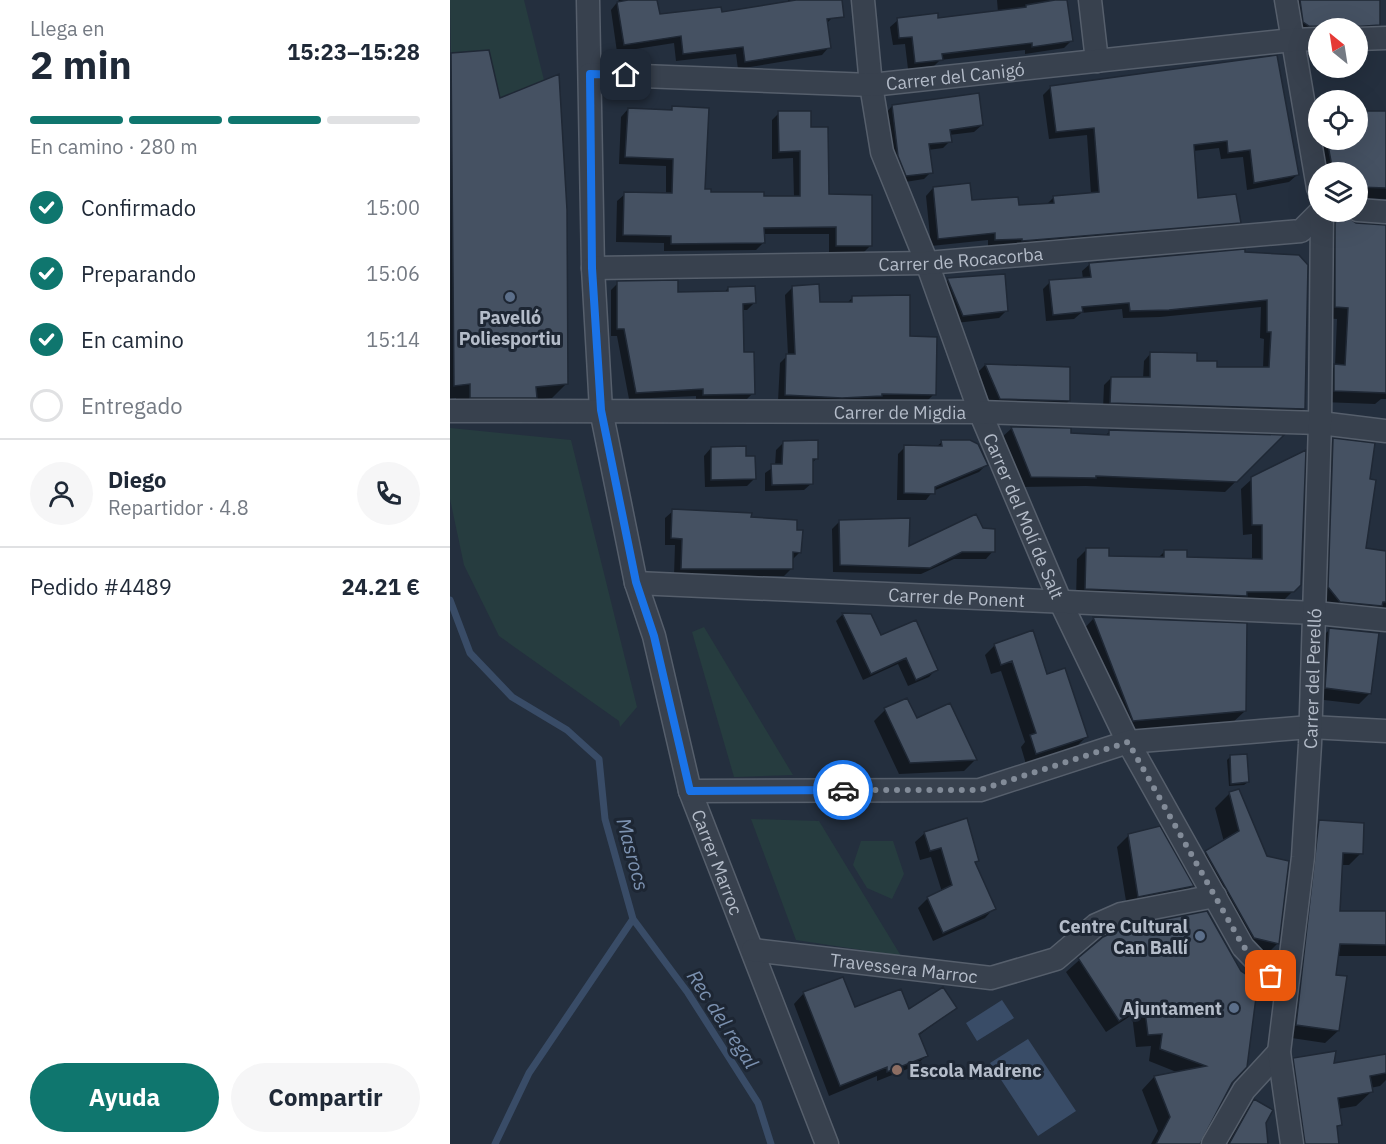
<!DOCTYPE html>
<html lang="es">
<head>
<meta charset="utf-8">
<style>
  body { margin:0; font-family:"IBM Plex Sans",sans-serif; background:#f6f6f7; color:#1f2937; height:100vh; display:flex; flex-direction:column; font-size:22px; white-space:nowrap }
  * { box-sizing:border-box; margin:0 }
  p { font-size:20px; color:#747a83 }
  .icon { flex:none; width:33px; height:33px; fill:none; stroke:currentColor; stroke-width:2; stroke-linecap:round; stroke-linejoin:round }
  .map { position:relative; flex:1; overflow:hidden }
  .details { display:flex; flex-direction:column; background:#fff; width:450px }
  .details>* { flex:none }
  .needle { width:39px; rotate:330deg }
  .buttons { position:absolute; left:858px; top:18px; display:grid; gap:12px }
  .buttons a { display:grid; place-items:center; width:60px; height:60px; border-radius:50%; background:#fff; box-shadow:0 6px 24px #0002; font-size:30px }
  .pin { position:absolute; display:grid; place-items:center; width:51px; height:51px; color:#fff; margin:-26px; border-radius:12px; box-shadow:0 3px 9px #0006 }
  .courier { position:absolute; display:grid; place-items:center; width:60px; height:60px; margin:-30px; border:4px solid #1a73e8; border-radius:50%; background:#fff; color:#222; box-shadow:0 2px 8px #0007 }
  .summary em { font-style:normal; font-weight:700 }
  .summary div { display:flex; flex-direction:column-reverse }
  .summary { display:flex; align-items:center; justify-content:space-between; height:102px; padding:0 30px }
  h1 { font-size:39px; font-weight:700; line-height:45px }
  .bar { display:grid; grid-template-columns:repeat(4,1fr); gap:9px 6px; align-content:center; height:72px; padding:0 30px }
  .bar i { height:8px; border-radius:4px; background:#e0e1e3 }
  .bar .selected { background:#0f766e }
  .bar p { grid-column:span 4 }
  .line { display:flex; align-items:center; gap:15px; padding:0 30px; border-top:2px solid #e0e1e3 }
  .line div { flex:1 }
  .round { display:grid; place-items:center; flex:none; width:63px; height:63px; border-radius:32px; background:#f6f6f7 }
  ol { padding:0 30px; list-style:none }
  li { display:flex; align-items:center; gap:18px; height:66px }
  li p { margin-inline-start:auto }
  li .icon { padding:6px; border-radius:50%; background:#0f766e; color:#fff; stroke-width:4 }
  li:last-child { color:#747a83 }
  li i { width:33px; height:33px; border:3px solid #e0e1e3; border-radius:50% }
  .button { display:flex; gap:12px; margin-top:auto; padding:12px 30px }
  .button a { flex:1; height:69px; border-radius:36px; background:#0f766e; color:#fff; font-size:24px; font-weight:700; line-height:69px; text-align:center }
  .button a+a { background:#f6f6f7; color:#1f2937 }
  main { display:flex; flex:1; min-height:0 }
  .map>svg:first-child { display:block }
  .green { fill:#263c3f }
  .water { fill:#394c67 }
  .shadow { fill:#0007 }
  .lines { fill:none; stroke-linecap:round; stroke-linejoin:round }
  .stream { stroke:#394c67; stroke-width:7 }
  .building { fill:#455162; stroke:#1f2835; stroke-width:1.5 }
  .minor-casing { stroke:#565f6c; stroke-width:25 }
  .minor { stroke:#38414e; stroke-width:22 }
  .done { stroke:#828b98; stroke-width:6; stroke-dasharray:0 10.8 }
  .route { stroke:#1a73e8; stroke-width:8 }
  .service-dot { fill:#5c6f8a; stroke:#1d2633; stroke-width:2 }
  .education-dot { fill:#8d6e63; stroke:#1d2633; stroke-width:2 }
  .labels { text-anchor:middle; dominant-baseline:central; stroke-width:6; stroke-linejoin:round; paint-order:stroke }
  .street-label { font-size:18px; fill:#b4bcc9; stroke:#1d2633 }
  .poi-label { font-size:18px; font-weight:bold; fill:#b4bcc9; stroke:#1d2633; text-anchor:end }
  .water-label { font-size:20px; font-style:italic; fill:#7c92b1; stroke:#1d2633 }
</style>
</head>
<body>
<main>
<section class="details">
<div class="summary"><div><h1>2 min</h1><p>Llega en</p></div><em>15:23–15:28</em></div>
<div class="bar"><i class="selected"></i><i class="selected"></i><i class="selected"></i><i></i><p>En camino · 280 m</p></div>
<ol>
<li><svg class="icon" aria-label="check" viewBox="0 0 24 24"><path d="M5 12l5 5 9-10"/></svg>Confirmado<p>15:00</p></li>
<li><svg class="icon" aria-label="check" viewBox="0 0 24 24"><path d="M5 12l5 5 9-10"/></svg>Preparando<p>15:06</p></li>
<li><svg class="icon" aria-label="check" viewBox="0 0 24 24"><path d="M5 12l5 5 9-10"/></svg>En camino<p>15:14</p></li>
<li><i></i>Entregado</li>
</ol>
<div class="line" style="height:108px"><a class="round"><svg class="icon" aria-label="person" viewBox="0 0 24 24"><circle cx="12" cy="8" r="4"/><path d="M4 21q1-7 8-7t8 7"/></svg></a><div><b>Diego</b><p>Repartidor · 4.8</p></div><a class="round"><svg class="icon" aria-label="phone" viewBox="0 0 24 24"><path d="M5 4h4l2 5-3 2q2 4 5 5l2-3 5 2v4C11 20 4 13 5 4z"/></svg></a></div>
<div class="line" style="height:78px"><div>Pedido #4489</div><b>24.21 €</b></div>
<div class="button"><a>Ayuda</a><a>Compartir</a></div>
</section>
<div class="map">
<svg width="936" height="1144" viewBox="0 0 936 1144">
  <rect width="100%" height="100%" fill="#242f3e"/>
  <path class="green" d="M0,0H74L94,80L50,98L39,50L1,53Z
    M0,428L121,440L187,707L170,727L169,721L49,636L14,565L0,499Z
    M254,627L343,775L284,777L242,632Z
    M301,819L369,821L451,956L346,940Z
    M411,841H443L454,874L442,899L417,888L403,865Z"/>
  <path class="water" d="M552,1000L564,1018L527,1041L516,1023Z
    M578,1039L626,1111L588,1136L540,1063Z"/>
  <path class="shadow" d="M169,0H206L208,16L270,14L338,4V0H387L382,18L376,24L379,47L372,55L288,69L286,54L226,61L224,43L167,52L161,10Z
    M547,0H615L621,41L614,48L575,54V50L490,60L484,66L458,69L455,44L443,45L440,27L448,20H487L548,12Z
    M837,0H928V24L916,36L908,28H868L847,37Z
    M1,54L117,383L102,398L83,400L71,412H5L6,398L0,399Z
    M826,57L847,175L839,182L797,190L793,157L771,159L769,148L743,151L746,199L789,222L782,230L538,247V240L481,246L476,196L483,188L521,202L568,207L596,205L604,197L641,194L637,135L599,139L593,95L601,87Z
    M442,106L532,125L524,132L499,135L500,141L493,148L478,150L481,172L474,179L449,183L435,114Z
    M223,107L253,190L259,194L344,197L343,158L322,159V120L329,113L359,129L377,196L420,246L413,253H379V234H313V243L306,250L214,251V243L166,242L167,201L175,194H216V166L169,164L171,117L178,109L219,111Z
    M908,112H936V199L908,198V172H871L862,123L868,117V140H908Z
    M886,223L936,227V399H931L925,404L872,402L873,378L885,366L887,319L873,318L874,236Z
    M794,254L849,256L854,408L846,416L653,409L654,385L661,378L693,379L694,361L701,353L765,369H813L814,339L810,338L811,307L710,317L673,318L672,309L631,313L624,319L596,321L593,289L600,282L633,279L632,271L640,264Z
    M498,280L556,311L549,318L506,323L491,287Z
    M168,283L226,294L274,293L278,288L304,303L297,310H292L293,354L303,393L296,400L246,401V396L179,399L167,336H161V290Z
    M343,287L368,303H397L403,297L459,338L484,394L477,401H328L330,363L338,355L335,295Z
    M535,365L618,368L619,401L608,412L538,410L524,376Z
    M562,428L655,436L660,431L831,437L775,492L636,486L571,487L551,438Z
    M884,440L918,480L914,550L936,552V613L879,612L868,598L873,450Z
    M492,442L536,465L529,472L483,491L476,500H447L448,454L455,447H486Z
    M333,443L367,458L361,464L362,483L354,490L315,491V473L325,466L326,450Z
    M261,448L294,458L304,479L297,486L255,487L254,456Z
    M802,479L850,584L833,601L626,599L627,559L637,549L657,557L707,559L715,551L736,559L802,561V534L793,535L791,489Z
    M223,511L300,518L350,552L342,560L341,569L334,576H224L225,545H215V518Z
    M389,522L457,548L543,551L536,559H504L471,574L383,572L382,529Z
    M393,614L430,637L486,669L479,677L458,686L448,664L413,680L386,621Z
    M644,618L795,711L780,725L668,735L630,633Z
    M880,629L920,693L909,704L865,699L868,641Z
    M545,645L596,676L637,736L626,747L576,764L571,747L575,742L551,671L541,674L535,655Z
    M456,700L466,720L525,760L514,771L449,774L424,721L435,710Z
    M780,757L798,782L794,785L779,786L777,760Z
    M780,793L816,858L837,862L827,944L812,959L741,867L756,853L774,842L765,808Z
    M869,822L911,853L899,865H891L888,912L936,911V956H887L884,976L888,1031L875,1043L835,1037L857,834Z
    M475,833L528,860L524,864L544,908L535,918L483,941L468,908L478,898L492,892L481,857L470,860L465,842Z
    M679,835L742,886L731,897L677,907L667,847Z
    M654,938L781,1082L748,1144H701L708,1131L692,1090L704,1077L729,1073L699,1061L701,1046L686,1047L682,1015L656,1032L616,972Z
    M354,993L404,1009L458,1011L505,1008L468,1036L476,1056L465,1066L427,1081V1076L379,1096L344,1004Z
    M936,1056V1080L930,1086L920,1088L921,1092L906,1106L888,1109L890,1124L886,1129L888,1144H839L829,1074L844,1060L883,1065Z
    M804,1101L814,1122L816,1144H773L792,1114Z"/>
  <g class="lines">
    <path class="stream" d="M0,600L20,653L62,697L117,730L149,759L155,819L183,919L79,1073L45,1144
      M183,919L238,993L308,1103L321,1144"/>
  </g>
  <path class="building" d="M178,0H207L210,14L271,7L272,12L346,0H392L394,17L377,19L381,48L295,62L293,47L233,54L231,36L174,45L167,2Z
    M605,0H617L623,41L582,47V43L492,54L493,60L465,63L462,37L449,38L447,18L488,13V18L576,7V5Z
    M850,0H930V25L901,27L859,26L853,22Z
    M39,50L50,98L109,74L117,210L118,384L86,387L87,398H20V384L4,386L1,53Z
    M827,55L849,175L804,183L800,150L778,153L777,141L744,145L748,198L786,194L791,223L572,241V239L545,240V233L488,239L483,187L520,183L522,200L568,197L569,205L604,203L603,196L649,192L644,128L606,132L600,86Z
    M529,93L533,125L500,130L502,142L479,144L483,173L456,176L448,156L442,105Z
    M222,106L259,108L255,189H261V192H314V196H350V151L329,152L328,111H361V127H378L379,194L422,195V246H386V227L314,228L315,243L221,244V236L173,235L174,192L222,193L223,159L175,157L178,108L222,110Z
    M908,111H936V188L908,187V172H883L877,140H908Z
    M896,216L906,223L936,225V393L884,391V364L895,365L898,308L885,307V222Z
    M795,249V252L849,255L858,265L855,409L660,403L661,377H700V352L747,353V361H767V367H819L821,332H817V300L719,310L680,311L679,303L632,307L633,312L603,315L599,280L641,277L639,263Z
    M555,274L558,311L513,316L497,278Z
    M228,280V292L278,291V287L305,286L306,303L293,304L294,352H304L305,394L253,395V389L186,393L174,329H167V281Z
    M369,284L370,302H402V296L460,295V336L487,337L486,395L432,394V396L392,398L335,395L336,354H345L342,286Z
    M535,364L620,367V401L550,399Z
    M561,427L621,428V433L659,435V430L834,435L787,482L646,476V478L581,477Z
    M883,438L925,443L920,479L926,480L916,548L936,551V602H933L932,606L890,602L878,587Z
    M368,440V459H363V484L322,485L321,464H332L333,441Z
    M491,440H520L528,444L538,465L485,487V494L454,493V445L492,446Z
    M296,446V456H305L306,479L261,480V447Z
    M856,450L851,585L844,592H797V596L635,589L636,548H659V556L714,557V550H737V557L812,559V525H802L801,477Z
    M222,509L302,513L301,517L347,520V530H353L351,553L343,552V569H231L232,539L221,538Z
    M526,514L533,528L545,529V552H512L480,568L390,565L389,520L460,518L459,546Z
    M392,613L421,614L431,635L466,620L488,670L466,680L456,658L421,674Z
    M643,617L797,623L796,711L683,721Z
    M879,628L929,633L921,694L875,688Z
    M583,630L597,674L615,668L638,737L586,754L580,735L586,733L562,661L551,665L544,644Z
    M457,698L467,718L500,703L527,760L460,763L434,708Z
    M797,754L799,782L781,784L780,755Z
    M789,789L817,856L839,861L829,944L804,938L755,851L789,831L779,792Z
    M517,818L529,861L525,862L546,909L493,933L477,897L502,885L491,848L480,851L474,832Z
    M869,820L914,823L913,854L893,853L890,911H936V945L890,944L886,975L897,976L889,1031L846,1025Z
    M710,826L744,886L688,897L678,834Z
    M757,911L791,971L808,982L797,1067L782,1083L750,1144H706L720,1117L704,1076L756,1066L710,1049L712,1034L698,1035L694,1004L669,1021L628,958L653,937L675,927Z
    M393,977L405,1007L451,989L459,1009L493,987L507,1008L469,1034L478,1056L437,1072V1067L390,1086L353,992Z
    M886,1051L884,1063L936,1054V1073L920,1076L923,1092L888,1098L892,1125L887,1126L889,1144H855L843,1058Z
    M804,1099L823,1110L816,1123L818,1144H779Z"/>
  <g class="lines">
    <defs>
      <g id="minor">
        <path id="s1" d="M138,0L143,268L151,410L186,583L204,636L240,791L377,1144"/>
        <path id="s2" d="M413,0L421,85L432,152L477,263L530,412L611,603L678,742L793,947L834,990"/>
        <path d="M640,0L647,61"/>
        <path d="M836,0L868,188"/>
        <path d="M908,39L936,38"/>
        <path id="s3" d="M140,74L421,85L842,40L868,39"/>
        <path d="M908,210L936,212"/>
        <path id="s4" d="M143,268L477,263L851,231L870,212"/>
        <path id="s5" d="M0,411L530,412L870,423L936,431"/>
        <path id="s6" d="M186,583L866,613L936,620"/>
        <path d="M240,791L530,790L678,742L860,727L936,731"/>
        <path id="s7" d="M303,950L541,978L606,959L646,925L671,914L765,896"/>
        <path d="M763,1144L794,1090L829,1052"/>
        <path id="s8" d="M842,1144L829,1052L853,857L860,744L870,423L872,212"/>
      </g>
    </defs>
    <use href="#minor" class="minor-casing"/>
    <use href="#minor" class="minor"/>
  </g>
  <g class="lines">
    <path class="done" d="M393,790H530L678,742L793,946L821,976"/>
    <path class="route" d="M176,75L140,74L142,268L151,410L186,582L204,636L240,791L393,790"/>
  </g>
  <g class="service-dot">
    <circle cx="60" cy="297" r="6"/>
    <circle cx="750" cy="936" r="6"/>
    <circle cx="784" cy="1008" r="6"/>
  </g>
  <circle class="education-dot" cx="447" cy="1070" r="6"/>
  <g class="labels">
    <g class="street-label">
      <text stroke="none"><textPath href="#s3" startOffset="366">Carrer del Canigó</textPath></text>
      <text stroke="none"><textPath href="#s4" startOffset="368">Carrer de Rocacorba</textPath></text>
      <text stroke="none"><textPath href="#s5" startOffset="450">Carrer de Migdia</textPath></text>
      <text stroke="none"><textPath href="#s2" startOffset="544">Carrer del Molí de Salt</textPath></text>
      <text stroke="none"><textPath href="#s6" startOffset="321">Carrer de Ponent</textPath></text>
      <text stroke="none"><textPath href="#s8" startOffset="468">Carrer del Perelló</textPath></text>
      <text stroke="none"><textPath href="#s1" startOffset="878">Carrer Marroc</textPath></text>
      <text stroke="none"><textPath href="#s7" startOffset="152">Travessera Marroc</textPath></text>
    </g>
    <g class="poi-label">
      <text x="60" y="317" text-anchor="middle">Pavelló<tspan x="60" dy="21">Poliesportiu</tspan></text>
      <text x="738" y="926">Centre Cultural<tspan x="738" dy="21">Can Ballí</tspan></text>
      <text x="772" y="1008">Ajuntament</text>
      <text x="459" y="1070" text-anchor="start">Escola Madrenc</text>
    </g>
    <g class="water-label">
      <text transform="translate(183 854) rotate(75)">Masrocs</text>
      <text transform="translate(273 1019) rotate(57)">Rec del regal</text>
    </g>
  </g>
</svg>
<div class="buttons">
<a><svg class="needle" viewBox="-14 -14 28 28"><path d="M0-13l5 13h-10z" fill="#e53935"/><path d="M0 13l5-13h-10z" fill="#747a83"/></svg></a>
<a><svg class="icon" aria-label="locate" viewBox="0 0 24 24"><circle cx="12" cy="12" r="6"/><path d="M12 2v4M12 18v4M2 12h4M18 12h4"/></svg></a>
<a><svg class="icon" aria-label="layers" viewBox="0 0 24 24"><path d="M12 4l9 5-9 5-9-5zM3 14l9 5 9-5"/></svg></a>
</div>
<div class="pin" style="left:821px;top:976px;background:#ea580c"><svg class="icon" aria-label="bag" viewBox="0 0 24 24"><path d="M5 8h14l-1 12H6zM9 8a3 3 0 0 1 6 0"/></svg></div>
<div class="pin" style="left:176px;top:75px;background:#1f2937"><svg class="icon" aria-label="home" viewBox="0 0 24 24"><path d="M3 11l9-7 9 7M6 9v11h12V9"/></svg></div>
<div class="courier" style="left:393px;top:790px"><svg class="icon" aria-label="car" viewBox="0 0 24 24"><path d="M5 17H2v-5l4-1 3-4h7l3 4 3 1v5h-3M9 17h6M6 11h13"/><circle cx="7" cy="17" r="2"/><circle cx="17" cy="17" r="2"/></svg></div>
</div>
</main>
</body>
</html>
